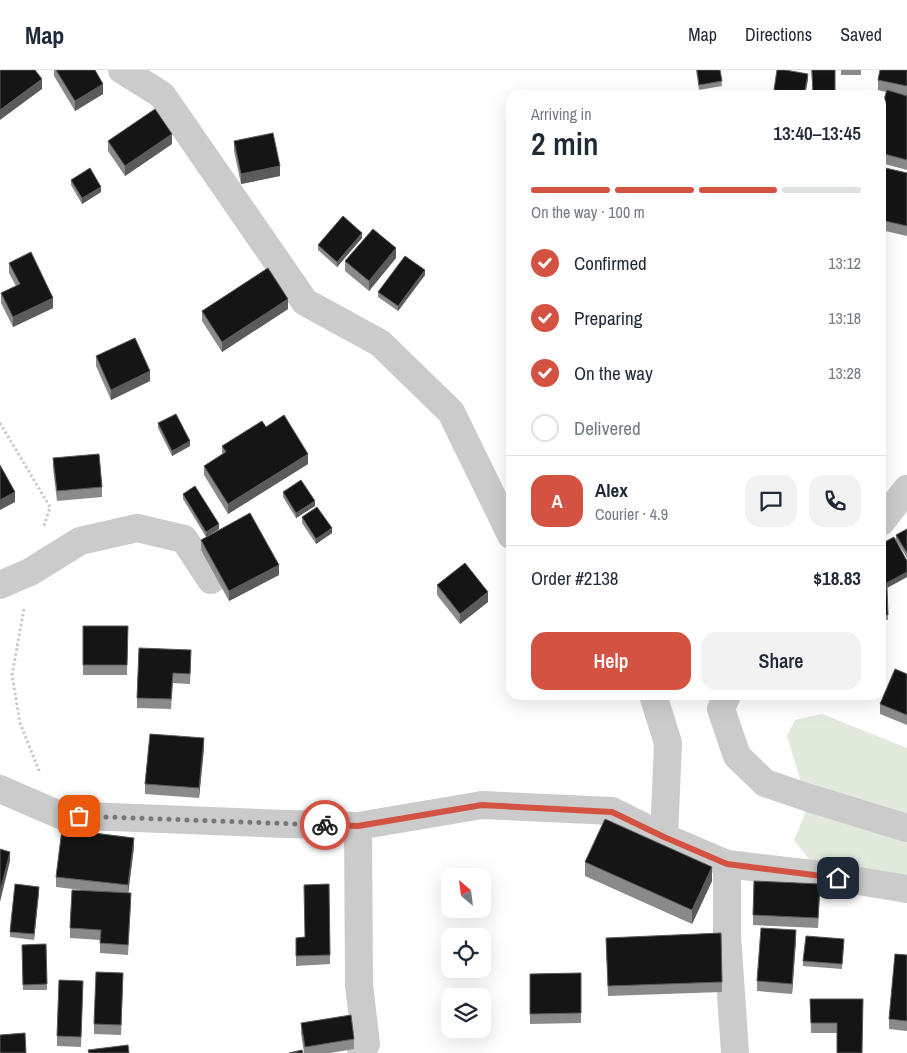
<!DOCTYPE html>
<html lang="en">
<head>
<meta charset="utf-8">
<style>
  body { margin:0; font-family:"Archivo Narrow",sans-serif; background:#f2f2f3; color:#1f2937; height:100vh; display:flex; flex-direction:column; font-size:19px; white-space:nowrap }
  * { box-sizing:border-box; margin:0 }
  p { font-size:16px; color:#747a83 }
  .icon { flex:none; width:28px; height:28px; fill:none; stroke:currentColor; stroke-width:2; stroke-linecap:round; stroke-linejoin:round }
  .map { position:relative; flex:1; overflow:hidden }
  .details { position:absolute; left:506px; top:20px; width:380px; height:610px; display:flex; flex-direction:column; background:#fff; border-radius:15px; box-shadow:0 5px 20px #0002 }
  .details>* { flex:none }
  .needle { width:32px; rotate:332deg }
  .tools { position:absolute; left:441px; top:798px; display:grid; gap:10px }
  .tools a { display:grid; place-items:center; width:50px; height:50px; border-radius:10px; background:#fff; box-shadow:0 5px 20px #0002; font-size:25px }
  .pin { position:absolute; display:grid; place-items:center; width:42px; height:42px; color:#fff; margin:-21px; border-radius:10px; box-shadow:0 2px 8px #0006 }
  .courier { position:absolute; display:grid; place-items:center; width:50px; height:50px; margin:-25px; border:4px solid #d45242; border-radius:50%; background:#fff; color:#222; box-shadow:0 1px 6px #0007 }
  .summary em { font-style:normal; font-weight:600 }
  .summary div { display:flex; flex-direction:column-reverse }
  .summary { display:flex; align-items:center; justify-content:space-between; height:85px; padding:0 25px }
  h1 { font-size:32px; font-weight:600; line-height:38px }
  .bar { display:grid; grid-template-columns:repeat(4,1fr); gap:8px 5px; align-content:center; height:60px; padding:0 25px }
  .bar i { height:6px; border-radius:4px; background:#e0e1e3 }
  .bar .current { background:#d45242 }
  .bar p { grid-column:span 4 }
  .line { display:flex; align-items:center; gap:12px; padding:0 25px; border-top:1px solid #e0e1e3 }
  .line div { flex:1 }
  .round { display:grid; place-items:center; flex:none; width:52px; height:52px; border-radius:15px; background:#f2f2f3 }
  ol { padding:0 25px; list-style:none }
  li { display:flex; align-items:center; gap:15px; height:55px }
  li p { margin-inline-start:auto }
  li .icon { padding:5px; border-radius:50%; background:#d45242; color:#fff; stroke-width:4 }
  li:last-child { color:#747a83 }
  li i { width:28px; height:28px; border:2px solid #e0e1e3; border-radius:50% }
  .primary-button { display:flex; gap:10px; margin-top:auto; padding:10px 25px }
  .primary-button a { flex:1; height:58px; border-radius:15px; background:#d45242; color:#fff; font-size:20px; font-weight:600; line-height:58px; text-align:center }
  .primary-button a+a { background:#f2f2f3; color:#1f2937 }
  header { display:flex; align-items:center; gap:30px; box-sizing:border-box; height:70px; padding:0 25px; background:#fff; border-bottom:1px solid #e0e1e3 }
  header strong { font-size:24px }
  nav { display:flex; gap:28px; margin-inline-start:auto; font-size:18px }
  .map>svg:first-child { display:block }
  .green { fill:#e2eade }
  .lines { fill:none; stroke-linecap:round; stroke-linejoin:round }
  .path { stroke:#cbcbcb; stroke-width:3; stroke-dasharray:2.5 2.5; stroke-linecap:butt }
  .minor { stroke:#cbcbcb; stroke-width:28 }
  .wall { fill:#8a8a8a }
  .shaded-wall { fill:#5b5b5b }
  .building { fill:#151515; stroke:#5b5b5b }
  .done { stroke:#777; stroke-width:5; stroke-dasharray:0 9 }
  .route { stroke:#d45242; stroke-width:6 }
</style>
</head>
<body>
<header>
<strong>Map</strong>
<nav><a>Map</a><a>Directions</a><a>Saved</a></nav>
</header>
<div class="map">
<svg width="907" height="983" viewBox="0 0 907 983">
  <rect width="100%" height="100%" fill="#fff"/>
  <path class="green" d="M822,644L907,678V819L821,805L794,770L808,736L787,666L795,650Z"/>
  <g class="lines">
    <path class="path" d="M0,353L50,437L44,456
      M24,539L12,605L20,653L40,703"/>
    <path class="minor" d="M122,0L162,25L305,232L380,273L451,342L511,465
      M881,452L907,419
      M0,515L30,502L80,471L137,458L184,469L211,510
      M653,625L668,673L664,767
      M727,625L721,639L737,686L765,713L809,728L907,758
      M0,719L60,745L287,754L358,756L482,735L612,741L664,767L727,794L821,805L907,819
      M358,756L359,915L366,974L361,983
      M727,794V865L735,983"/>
  </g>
  <path class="wall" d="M54,0H95L103,24L75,41L54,6Z
    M696,0H720L722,16L699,20Z
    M811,0H835V25H813Z
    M841,0H861V5H841Z
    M907,0V100L881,93V40L886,22L878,20V10Z
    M808,9L805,25H774V20Z
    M108,71L172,74L125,106L108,81Z
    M234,71L280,106L241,114L234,81Z
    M881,97L907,103V166L881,160Z
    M71,110L101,122L82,134L71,115Z
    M362,168L337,197L318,180V175Z
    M396,188L369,221L345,201V191Z
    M9,193L53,238L13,257L1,233V223L16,216L9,203Z
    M425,205L398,241L378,227V222Z
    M288,239L222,282L202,251V241Z
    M96,286L150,311L111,330L96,296Z
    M158,353L190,376L172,386L158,358Z
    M266,357L308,394L228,444L204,405V396L222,384V376Z
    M53,388L102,417V427L57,431L53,398Z
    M283,422L315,436L296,448L283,427Z
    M183,424L219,459L206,467L183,429Z
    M302,447L332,463L316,474L302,453Z
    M907,459V488L896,470V465Z
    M201,470L279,505L229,531L201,480Z
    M881,474L907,491V507L887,518L888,550H881Z
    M437,515L488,532L460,554L437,525Z
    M83,556H128L127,605H83Z
    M191,590L190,614L173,613L171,639L137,638V628Z
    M907,604V655L880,644V634Z
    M204,678L199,728L145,724V714Z
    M134,777L128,823L131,833L128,885L100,883V870L70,868V858L90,821L56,817V807Z
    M585,792L712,811L692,854L585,806Z
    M39,822L34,870L10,867V862Z
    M820,824L818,858L753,855V845Z
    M305,867L330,885V894L296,896V868Z
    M606,868L722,912V922L608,926Z
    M796,870L792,924L757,921V911Z
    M46,874L47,920H23L22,875Z
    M844,875L842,899L803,896V891Z
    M907,885V961L889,959V949Z
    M581,903V953L530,954V904Z
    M123,913L121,965L94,964V954Z
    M83,921L81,977L57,976V966Z
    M810,929H863L837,963H811Z
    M301,953L354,969V979L330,983H304L301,963Z"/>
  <path class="shaded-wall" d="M808,4V9L805,25H804Z
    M42,9V19L0,50V40Z
    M103,14V24L75,41V31Z
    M172,64V74L125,106V96Z
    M280,96V106L241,114V104Z
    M101,117V122L82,134V128Z
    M362,163V168L337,197V192Z
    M396,178V188L369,221V211Z
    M425,200V205L398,241V236Z
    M53,228V238L13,257V247Z
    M288,229V239L222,282V272Z
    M150,301V311L111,330V320Z
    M190,371V376L172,386V381Z
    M308,384V394L228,444V434Z
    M15,422V432L0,440V430Z
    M315,431V436L296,448V443Z
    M219,454V459L206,467V462Z
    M332,458V463L316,474V469Z
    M279,495V505L229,531V521Z
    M907,502V507L881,521V516Z
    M488,522V532L460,554V544Z
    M204,668V678L199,728V718Z
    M134,768V777L128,825V815Z
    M10,782V791L0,832V822Z
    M712,797V811L692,854V840Z
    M39,817V822L34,870V864Z
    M796,860V870L792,924V914Z"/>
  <path class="building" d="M0,0H35L42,9L0,40Z
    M56,0H95L103,14L75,31Z
    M697,0H720L722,11L699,15Z
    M777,0H785L808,4L804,25L774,20Z
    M812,0H835V22L813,24Z
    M880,0H907V16L878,10Z
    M887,20L907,26V90L881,83V40Z
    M155,39L172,64L125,96L108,71Z
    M273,63L280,96L241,104L234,71Z
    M881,97L907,103V156L881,150Z
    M90,98L101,117L82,128L71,110Z
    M343,146L362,163L337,192L318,175Z
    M373,159L396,178L369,211L345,191Z
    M31,182L53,228L13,247L1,223L20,214L9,193Z
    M405,186L425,200L398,236L378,222Z
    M268,198L288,229L222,272L202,241Z
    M135,268L150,301L111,320L96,286Z
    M176,344L190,371L172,381L158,353Z
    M284,345L308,384L228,434L204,396L226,382L222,376L262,351L266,357Z
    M99,384L102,417L57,421L53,388Z
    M0,395L15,422L0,430Z
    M301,410L315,431L296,443L283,422Z
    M195,416L219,454L206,462L183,424Z
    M317,437L332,458L316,469L302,447Z
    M250,443L279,495L229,521L201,470Z
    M907,459V483L896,465Z
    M894,467L907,491V502L881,516V474Z
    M465,493L488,522L460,544L437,515Z
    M881,518H887L888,545H881Z
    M83,556H128L127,595H83Z
    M139,578L191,580L190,604L173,603L171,629L137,628Z
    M895,599L907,604V645L880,634Z
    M150,664L204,668L199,718L145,714Z
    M605,749L712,797L692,840L585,792Z
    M62,759L134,768L128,815L56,807Z
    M0,779L10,782L0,822Z
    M754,811L820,814L818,848L753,845Z
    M15,814L39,817L34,864L10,862Z
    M329,814L330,885L296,886V868L305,867L304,815Z
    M72,820L131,823L128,875L100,873L101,860L70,858Z
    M761,858L796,860L792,914L757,911Z
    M721,863L722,912L608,916L606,868Z
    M806,866L844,869L842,894L803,891Z
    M46,874L47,914L23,915L22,875Z
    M895,884L907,885V951L889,949Z
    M96,902L123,903L121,955L94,954Z
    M581,903V943L530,944V904Z
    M59,910L83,911L81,967L57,966Z
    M810,929H863L862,983H837V953H811Z
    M351,945L354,969L305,977L301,953Z
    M25,963L26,983H0V965Z
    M128,975L129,983H89L88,980Z
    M302,980L303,983H289Z"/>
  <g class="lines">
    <path class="done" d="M79,746L325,755"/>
    <path class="route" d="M325,755L358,756L482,735L612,742L664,767L727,794L838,808"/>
  </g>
</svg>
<div class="tools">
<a><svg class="needle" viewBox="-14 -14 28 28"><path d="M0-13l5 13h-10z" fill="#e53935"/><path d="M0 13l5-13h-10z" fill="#747a83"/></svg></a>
<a><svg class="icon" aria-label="locate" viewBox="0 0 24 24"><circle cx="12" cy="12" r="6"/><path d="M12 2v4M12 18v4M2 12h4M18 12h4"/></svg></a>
<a><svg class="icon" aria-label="layers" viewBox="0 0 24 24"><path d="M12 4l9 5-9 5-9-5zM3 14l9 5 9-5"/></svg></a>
</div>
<div class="pin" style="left:79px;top:746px;background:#ea580c"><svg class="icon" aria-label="bag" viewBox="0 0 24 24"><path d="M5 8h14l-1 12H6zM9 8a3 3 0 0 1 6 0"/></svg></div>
<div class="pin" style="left:838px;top:808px;background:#1f2937"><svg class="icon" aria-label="home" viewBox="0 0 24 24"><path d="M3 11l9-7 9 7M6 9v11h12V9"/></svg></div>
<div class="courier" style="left:325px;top:755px"><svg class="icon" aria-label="bike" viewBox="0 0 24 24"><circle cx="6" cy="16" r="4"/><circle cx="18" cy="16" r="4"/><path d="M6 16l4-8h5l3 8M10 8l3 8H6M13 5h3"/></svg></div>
<section class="details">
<div class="summary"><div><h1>2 min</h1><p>Arriving in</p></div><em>13:40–13:45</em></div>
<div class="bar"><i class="current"></i><i class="current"></i><i class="current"></i><i></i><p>On the way · 100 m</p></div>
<ol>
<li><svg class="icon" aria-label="check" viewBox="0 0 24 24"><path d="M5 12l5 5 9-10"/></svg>Confirmed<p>13:12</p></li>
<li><svg class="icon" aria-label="check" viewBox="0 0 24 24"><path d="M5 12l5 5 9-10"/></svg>Preparing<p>13:18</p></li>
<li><svg class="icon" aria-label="check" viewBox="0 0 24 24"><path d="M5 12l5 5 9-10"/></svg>On the way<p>13:28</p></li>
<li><i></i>Delivered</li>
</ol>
<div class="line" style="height:90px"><b class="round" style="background:#d45242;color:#fff">A</b><div><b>Alex</b><p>Courier · 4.9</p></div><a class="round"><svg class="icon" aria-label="chat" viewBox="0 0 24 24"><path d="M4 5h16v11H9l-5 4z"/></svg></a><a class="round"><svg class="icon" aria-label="phone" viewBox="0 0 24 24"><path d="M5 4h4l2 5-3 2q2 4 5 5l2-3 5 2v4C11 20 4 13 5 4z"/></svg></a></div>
<div class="line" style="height:65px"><div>Order #2138</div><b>$18.83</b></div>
<div class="primary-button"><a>Help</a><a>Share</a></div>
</section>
</div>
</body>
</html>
